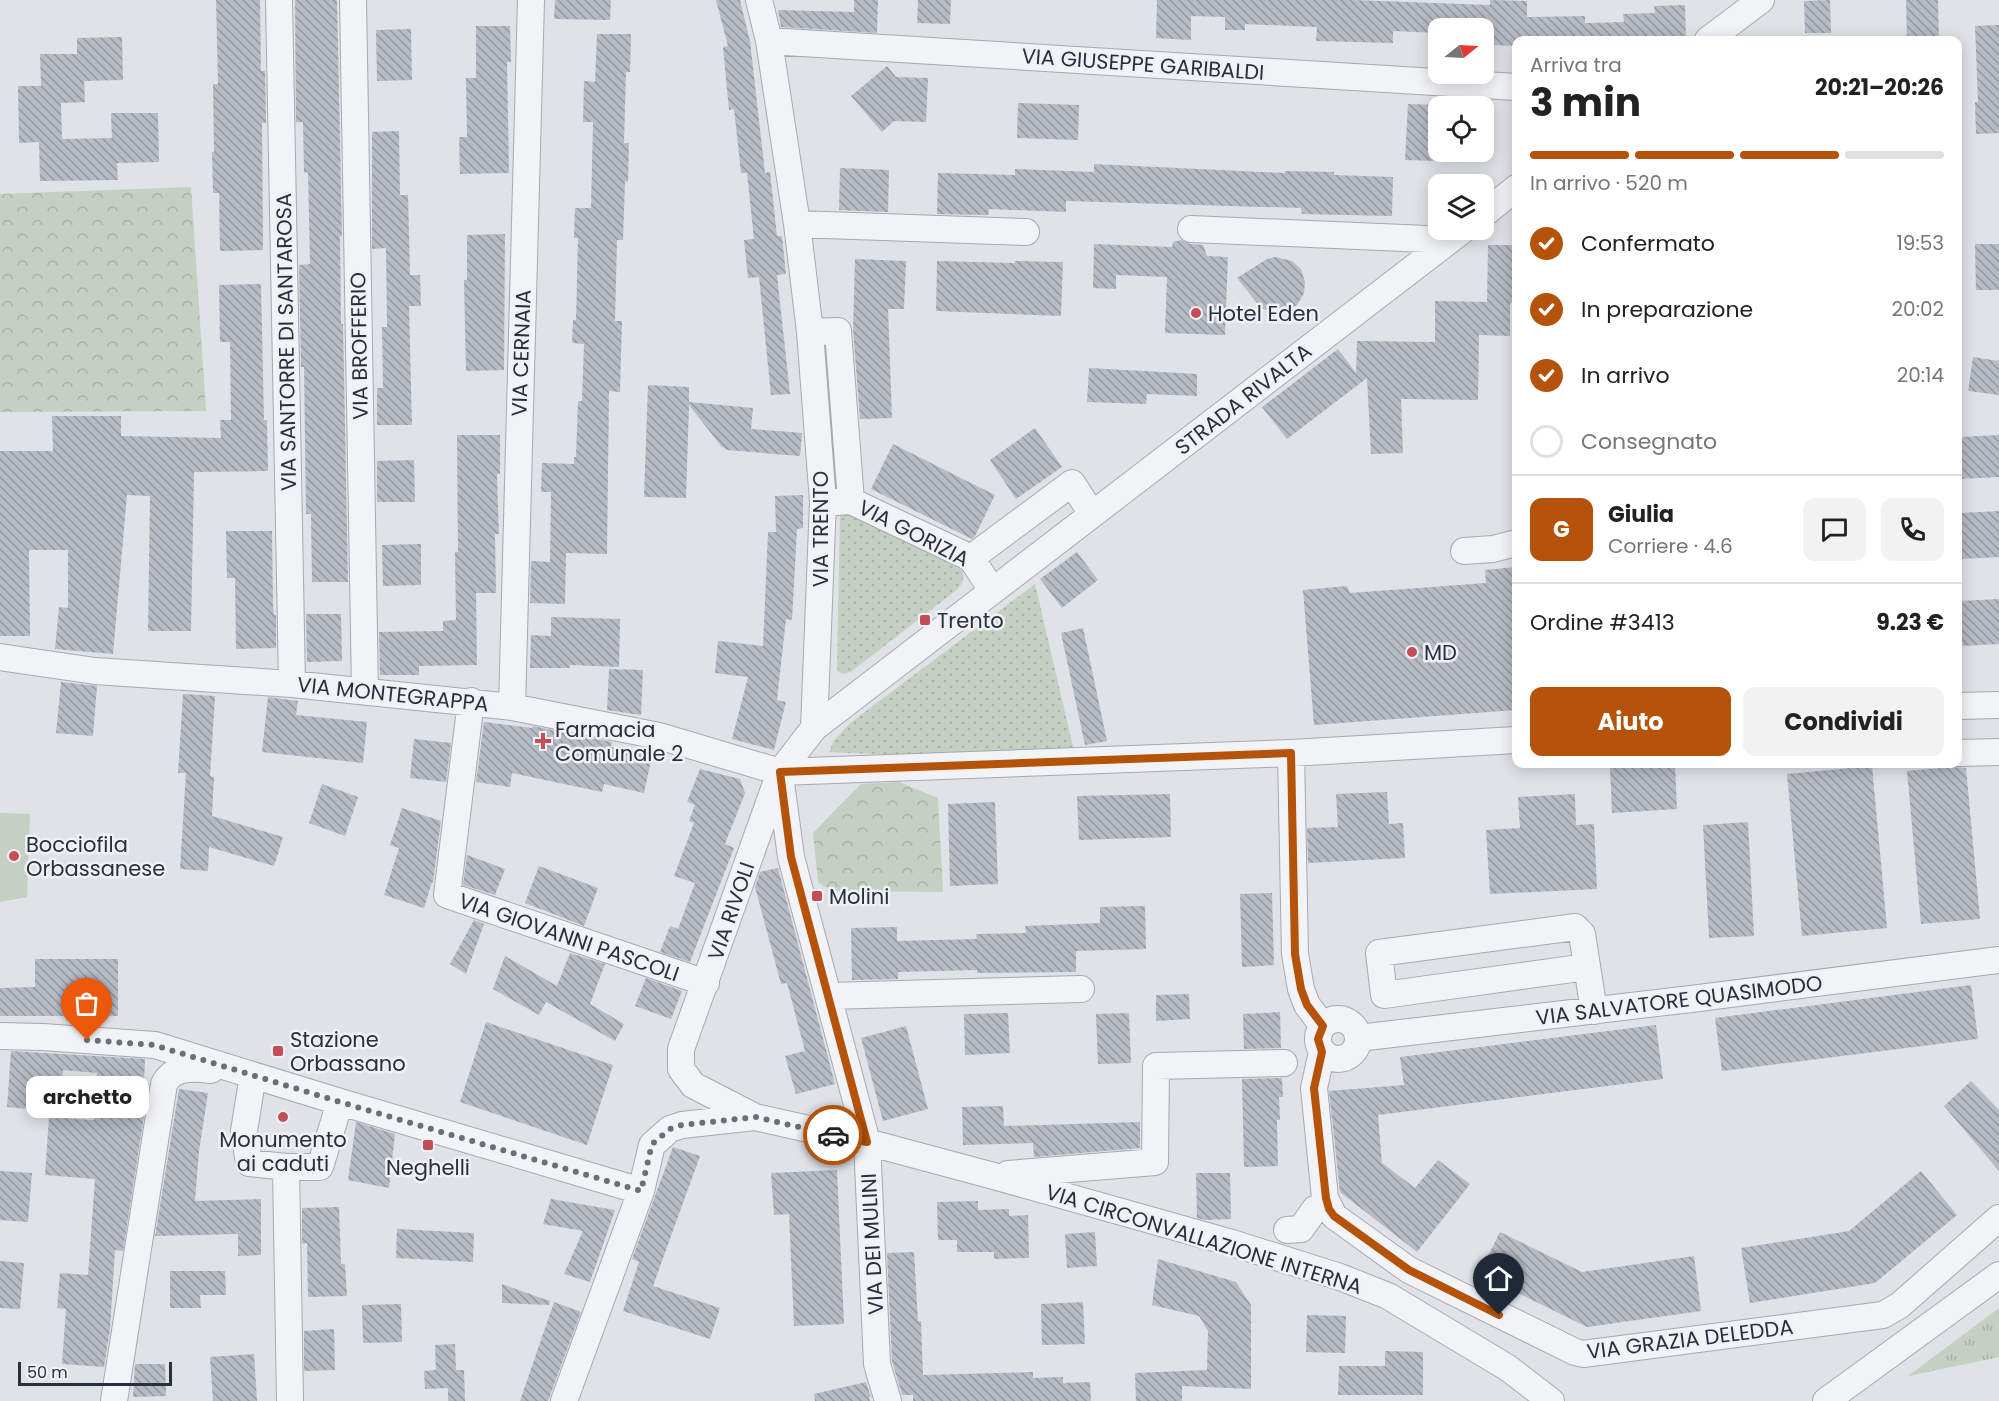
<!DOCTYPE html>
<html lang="it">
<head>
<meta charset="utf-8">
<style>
  body { margin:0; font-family:Poppins,sans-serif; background:#f2f2f2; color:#222; height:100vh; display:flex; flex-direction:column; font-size:22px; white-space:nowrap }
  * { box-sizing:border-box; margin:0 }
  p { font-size:20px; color:#767676 }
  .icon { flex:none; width:33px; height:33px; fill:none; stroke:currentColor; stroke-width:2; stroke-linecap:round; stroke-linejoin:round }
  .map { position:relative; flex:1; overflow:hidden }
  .side { position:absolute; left:1512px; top:36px; width:450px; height:732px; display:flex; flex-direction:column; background:#fff; border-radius:12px; box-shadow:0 3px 15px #0003 }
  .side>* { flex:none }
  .needle { width:39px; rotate:72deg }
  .tools { position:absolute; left:1428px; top:18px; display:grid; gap:12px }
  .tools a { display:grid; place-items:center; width:66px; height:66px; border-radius:12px; background:#fff; box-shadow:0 3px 15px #0003; font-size:30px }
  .scale { position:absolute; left:18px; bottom:15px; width:154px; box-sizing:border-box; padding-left:6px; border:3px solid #292f3d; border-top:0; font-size:16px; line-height:21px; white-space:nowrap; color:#292f3d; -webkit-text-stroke:4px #eff1f5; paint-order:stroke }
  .pin { position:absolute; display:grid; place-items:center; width:51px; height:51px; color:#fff; margin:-62px -26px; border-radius:50% 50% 50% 0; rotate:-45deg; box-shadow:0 0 6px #0007 }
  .pin .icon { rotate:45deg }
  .courier { position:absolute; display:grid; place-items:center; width:60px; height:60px; margin:-30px; border:4px solid #b45309; border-radius:50%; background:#fff; color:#222; box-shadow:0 2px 8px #0007 }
  .bubble { position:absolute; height:42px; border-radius:12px; background:#fff; box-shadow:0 3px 15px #0003; font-size:20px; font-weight:700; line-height:42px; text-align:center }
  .overview em { font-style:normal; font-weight:700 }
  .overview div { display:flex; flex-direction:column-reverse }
  .overview { display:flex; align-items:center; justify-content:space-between; height:102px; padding:0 18px }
  h1 { font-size:39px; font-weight:700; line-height:45px }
  .bar { display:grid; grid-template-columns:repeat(4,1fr); gap:9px 6px; align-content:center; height:72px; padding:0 18px }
  .bar i { height:8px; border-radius:4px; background:#e0e0e0 }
  .bar .selected { background:#b45309 }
  .bar p { grid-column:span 4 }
  .line { display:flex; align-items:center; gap:15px; padding:0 18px; border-top:2px solid #e0e0e0 }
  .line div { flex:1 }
  .round { display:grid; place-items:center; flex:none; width:63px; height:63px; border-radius:12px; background:#f2f2f2 }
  ol { padding:0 18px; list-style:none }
  li { display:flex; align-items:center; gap:18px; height:66px }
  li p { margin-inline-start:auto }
  li .icon { padding:6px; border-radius:50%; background:#b45309; color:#fff; stroke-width:4 }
  li:last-child { color:#767676 }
  li i { width:33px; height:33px; border:3px solid #e0e0e0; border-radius:50% }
  .action { display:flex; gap:12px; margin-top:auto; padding:12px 18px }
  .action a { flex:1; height:69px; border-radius:12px; background:#b45309; color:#fff; font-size:24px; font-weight:700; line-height:69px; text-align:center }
  .action a+a { background:#f2f2f2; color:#222 }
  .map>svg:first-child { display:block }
  .grass { fill:url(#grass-tufts) }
  .park { fill:url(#park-crowns) }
  .garden { fill:url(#garden-dots) }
  .pitch { fill:#c4d0c1 }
  .building { fill:url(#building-back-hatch) }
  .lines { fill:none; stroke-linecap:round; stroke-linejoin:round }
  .minor-casing { stroke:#a5a9b1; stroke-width:28 }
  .minor { stroke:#f2f3f6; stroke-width:26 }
  .done { stroke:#696e78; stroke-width:6; stroke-dasharray:0 10.8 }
  .route { stroke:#b45309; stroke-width:8 }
  .poi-dot { fill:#c34e56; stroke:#eff1f5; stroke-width:2 }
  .labels { text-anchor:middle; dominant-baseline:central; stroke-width:5; stroke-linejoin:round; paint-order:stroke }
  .street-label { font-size:21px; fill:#292f3d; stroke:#eff1f5 }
  .poi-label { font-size:21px; fill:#292f3d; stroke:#eff1f5; text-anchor:start }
</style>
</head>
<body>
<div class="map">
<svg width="1999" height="1401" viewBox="0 0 1999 1401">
  <defs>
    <pattern id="grass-tufts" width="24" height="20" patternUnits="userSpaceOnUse" patternTransform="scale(1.5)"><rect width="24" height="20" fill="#c4d0c1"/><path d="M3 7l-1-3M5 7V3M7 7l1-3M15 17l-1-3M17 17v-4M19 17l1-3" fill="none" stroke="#a8b3a7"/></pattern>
    <pattern id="park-crowns" width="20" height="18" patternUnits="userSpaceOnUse" patternTransform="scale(1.5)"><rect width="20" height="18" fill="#c4d0c1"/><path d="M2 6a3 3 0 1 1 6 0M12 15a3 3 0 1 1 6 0" fill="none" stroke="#a8b3a7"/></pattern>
    <pattern id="garden-dots" width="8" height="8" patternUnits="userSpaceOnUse" patternTransform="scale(1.5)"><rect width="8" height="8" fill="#c4d0c1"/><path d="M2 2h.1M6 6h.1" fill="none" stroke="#a8b3a7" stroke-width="1.8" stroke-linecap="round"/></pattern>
    <pattern id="building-back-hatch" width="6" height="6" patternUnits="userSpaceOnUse" patternTransform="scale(1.5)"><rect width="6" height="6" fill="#b7bbc4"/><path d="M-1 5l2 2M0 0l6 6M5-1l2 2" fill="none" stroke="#9598a0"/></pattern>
  </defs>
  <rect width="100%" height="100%" fill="#dfe2e7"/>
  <path class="grass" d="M1999,1308V1357L1908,1376Z"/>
  <path class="park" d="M191,187L206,411L0,412V194Z
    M899,782L938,798L943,892L831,891L818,882L813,833L861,784Z"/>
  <path class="garden" d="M843,512H847L959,563C965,574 965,579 958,589L852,671L844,674L838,672L837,667L840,515Z
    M1035,584L1074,751L899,755L829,752L834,741L849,724Z"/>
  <path class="pitch" d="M0,813L30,814L27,897L0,902Z"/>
  <path class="building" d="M216,0H260L261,71H265L266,123H262L263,250L220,251L219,193H213L212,152H214L213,84H218Z
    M295,0H337L342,236H340L341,324H343L348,582H312L311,514H306L304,367H301L299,265L310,264L308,172L304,173L303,122H296Z
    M555,0H611L610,20L554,19Z
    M716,0H740L750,41L765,173L770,172L777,236H782L786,274L777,275L790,394L771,395L759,277L748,278L744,240L754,239L747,173H741L734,109L729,110L723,47L728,46Z
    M854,0H878L877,33L781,27L778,10L854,12Z
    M918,0H951L950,24L917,23Z
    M1157,0H1352L1490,5V0L1527,1V17L1585,16V23L1624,22L1623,14L1655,13L1654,6L1685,5L1686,40H1516V46L1488,45L1489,28H1438V33L1393,31V43L1316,41L1317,27L1245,24V30H1225V17L1191,16V40L1156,38Z
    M1830,0L1831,33H1805L1804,1Z
    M1906,0H1938L1939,40H1907Z
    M1999,25V133L1976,134L1975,102H1978L1975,26Z
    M476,26H510L511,62H507L509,173L460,174L459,137H467L466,78H476Z
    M411,29L412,80L377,81L376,30Z
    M597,34H631L630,72H626L624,143H629L628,182L625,181L623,240H617L615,321H622L620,392L609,391L607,554L566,553L565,604L530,603L531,561L550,562L551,492H541L542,463L574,464V457H576L578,401H582L584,344L572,343L573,320H576L578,238H574L575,208H591L593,122H583L584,81L595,82Z
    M122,37L123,80L84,81L85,102L61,103L62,139L112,138L111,113H158L159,162L117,163L118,180L40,181L39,142L19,143L18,86H41L40,54H77V38Z
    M887,66L896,77L928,78L926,122L894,121L882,132L851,96Z
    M1018,103L1079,105L1078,140L1017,138Z
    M1408,104L1438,105V161L1405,160Z
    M399,131L400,195H408L410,275H420L421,306H409L412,425H377V388H383L382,327H387L386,248L372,249V132Z
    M1094,164L1285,173V171L1334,172V175L1393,177L1392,216L1302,214L1301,208L1066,201V212L989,209L988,215L937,214L938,173L1015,175V169L1094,172Z
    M840,168L889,170L888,212L839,210Z
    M505,234L504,370L466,371L464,280H467V235Z
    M1181,240L1190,244L1203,245L1207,256L1228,257L1225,335L1165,333L1167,277L1116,275V289L1093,288L1094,244L1172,247L1173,242Z
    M1975,244H1999V290H1976Z
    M1488,245H1516V304L1510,303V336L1479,335L1478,400L1401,399L1403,453L1371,454L1367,378L1287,439L1262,407L1338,349L1356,373L1357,341L1435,342V301L1487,302Z
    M1275,257L1292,261L1301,269L1305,282L1304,293L1297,305L1287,311L1274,313L1261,308L1237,278L1267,259Z
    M855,259L906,261L904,309H888L892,418L860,419L853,329Z
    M937,261L1015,263V261L1063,262L1061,316L936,311Z
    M261,284L264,420H267L268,471L194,472L191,631H148L150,496L127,495L113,654L55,649L59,607L68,608V550H29L30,636H0V451H53L52,416H121V436L221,438L220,420H231L230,342H220L219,285Z
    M1973,357L1999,361V395L1968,391Z
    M1089,368L1197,374V396L1147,394L1146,404L1087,402Z
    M648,385L689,387V402L753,408L751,429L802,433L800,456L727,450L721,446L689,405L686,498L644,497Z
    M1035,428L1062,467L1016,499L990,460Z
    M457,435H500V474H497L499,534H495L496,593H476L477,665L419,666V675H380L379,632L443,631V621L456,620L455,552H458Z
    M1999,435V477L1960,479L1958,437Z
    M893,444L995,495L975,536L972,539L871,489Z
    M414,460L415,502H377V461Z
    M803,495V528L797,529L792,620L786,619L777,700L786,702L774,750L732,739L748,677L715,673L718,641L763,646L768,532H776L775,496Z
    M1999,511V557L1961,559L1959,513Z
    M226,531H272L273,607L274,615H276V648L236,649L235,578H227Z
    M421,544V585L383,586L382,545Z
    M1077,552L1098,580L1062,608L1040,579Z
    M1516,567V710L1314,725L1303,590L1347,586L1350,593L1486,583L1485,570Z
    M1999,599V644L1962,646L1959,601Z
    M306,614H341L342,661L307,662Z
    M551,617L620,619L619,667L570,665V668H530L531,635L551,636Z
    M1083,628L1107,741L1085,745L1061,633Z
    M609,669L643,670L641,715L607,710Z
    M61,682L97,686L93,736L56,733Z
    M183,694L215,696L210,776L214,777L212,816L283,837L274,866L209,847L208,871L180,869L186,773H178Z
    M268,697L298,701L296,715L367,722L363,763L262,752Z
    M484,722L532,728L533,726L567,733L612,742L611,747L652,756L644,793L604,784L602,792L512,773L510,787L476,782Z
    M414,739L451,743L446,782L410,778Z
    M1675,764L1677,809L1612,813L1610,767Z
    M1872,766L1887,928L1802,936L1787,774Z
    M1953,767L1966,768L1980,919L1921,924L1907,771Z
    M700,769L740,779L745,793L725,844L734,848L690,962L660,952L670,926L678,929L695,883L674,876L694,823L689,821L695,805L687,802Z
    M322,784L358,797L345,836L309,823Z
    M1387,792L1389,824L1403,823L1405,858L1308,863L1307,828L1338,827L1336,794Z
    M1170,794L1171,837L1079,840L1077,796Z
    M1575,794L1576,825L1594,824L1597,889L1490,894L1486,830L1520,828L1518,797Z
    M995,802L998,884L950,886L948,804Z
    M402,808L441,821L433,883L432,882L424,908L384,895L399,848L390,845Z
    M1748,822L1754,936L1709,938L1703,825Z
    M467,855L505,869L495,895L463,885Z
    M539,866L598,888L584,926L525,903Z
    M778,868L835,1084L796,1094L785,1056L805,1051L787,983L781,984L755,887L760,872Z
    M1272,893L1274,965L1242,967L1240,894Z
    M1145,906L1146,949L1076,951V972L977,973V970L898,972V979L852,980L851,928L897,927V941L977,939L976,934L1026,933L1025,926L1100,923V907Z
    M474,920L484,924L466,974L450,964Z
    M570,953L605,964L590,1004L624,1024L615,1041L546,1002L539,1015L493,989L505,956L557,986Z
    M35,959H118V1016H0V988L35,987Z
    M646,978L682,991L671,1019L635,1006Z
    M1971,985L1978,1039L1722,1071L1715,1018Z
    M1189,994L1190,1019L1156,1021V995Z
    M1280,1012L1281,1048L1244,1049L1243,1014Z
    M1008,1013L1010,1053L965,1055L964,1014Z
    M1129,1013L1131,1063L1098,1064L1096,1014Z
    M486,1022L613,1065L587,1145L460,1102Z
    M1656,1025L1663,1079L1378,1115L1382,1163L1415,1188L1438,1160L1470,1184L1417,1252L1340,1192L1329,1091L1404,1085L1400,1057Z
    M906,1026L928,1109L883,1121L861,1038Z
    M11,1051L145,1059L144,1083L149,1084L123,1251L115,1250L110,1329L104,1367L62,1364L66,1309L57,1308L60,1273L88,1275L95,1179L45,1175L49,1117L94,1120L97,1073L63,1070L62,1080L41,1079L38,1110L7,1107Z
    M1282,1078L1283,1097H1279L1280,1120H1277L1278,1166L1244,1167L1242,1079Z
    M1971,1081L1999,1110V1171L1944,1106Z
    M179,1089L208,1093L199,1151L195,1201L261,1199V1255L238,1256V1234L155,1236Z
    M1003,1106L1004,1126L1140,1122V1148L1034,1157L1033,1143L963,1145L962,1107Z
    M356,1122L395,1134L389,1188L348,1180Z
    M673,1147L700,1156L653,1286L720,1308L710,1339L623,1311L639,1262L632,1259Z
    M837,1170L844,1324L794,1326L789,1214L774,1215L771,1173Z
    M0,1171L32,1173L28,1222L0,1220Z
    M1921,1171L1957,1215L1875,1283L1750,1303L1741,1248L1849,1231Z
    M1196,1173H1230L1231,1219L1205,1220L1197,1218Z
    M551,1199L615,1210L590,1282L564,1274L583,1231L543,1224Z
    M978,1201V1210L1009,1209V1216L1028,1215L1029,1258L994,1259V1252H957V1240H938L937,1202Z
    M339,1207L341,1264H345L347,1296L308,1297L307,1243L302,1244V1208Z
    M397,1229L474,1233L473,1262L396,1258Z
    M1095,1232L1097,1266L1067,1268L1065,1234Z
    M1500,1232L1582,1272L1694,1256L1701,1311L1587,1327L1479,1274Z
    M914,1252L918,1321H921L923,1375L1033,1372V1378L1063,1377V1383L1090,1382L1091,1401H913V1395H902L892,1361L887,1253Z
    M1158,1259L1236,1282L1251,1305V1389L1182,1386V1401H1136L1135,1373L1207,1370L1208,1331L1199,1316L1152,1305Z
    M0,1261L24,1263L20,1309L0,1308Z
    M170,1271H225L226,1295H200L201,1308H170Z
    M502,1284L550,1301L549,1305L502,1303Z
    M554,1302L581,1312L548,1401H520Z
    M1083,1302L1085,1344L1042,1345L1041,1304Z
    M401,1304L402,1342L363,1343L362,1305Z
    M1307,1315L1346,1316L1345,1353L1306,1352Z
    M334,1329L335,1370L304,1371V1331Z
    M455,1344L456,1370H464L465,1401H448V1388L425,1389L424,1371L436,1370L435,1345Z
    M1385,1351L1423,1352V1395H1338L1339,1366H1385Z
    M254,1354L257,1401H213L210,1357Z
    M135,1364H165L166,1396L133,1397Z
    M866,1382L871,1397H869L870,1401H815L814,1394Z"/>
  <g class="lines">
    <defs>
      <path id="minor" d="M279,0L292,684
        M353,0L365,691
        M759,0L769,41L797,224L810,332L823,502L814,728
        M1708,40L1761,0
        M769,41L1516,87
        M1484,214L1516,188
        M797,224L1026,232
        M1191,229L1450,240
        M1463,230L814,728L780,772L681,1049V1069L693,1085L755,1117L867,1142L990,1175L1232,1243L1340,1277L1388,1296L1508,1368L1551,1401
        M810,332L838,331L851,501
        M836,502L851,501L971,558L992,590
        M1464,551L1493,549L1516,543
        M971,558L1072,483L1092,514
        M0,657L95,671L292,684L512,707L659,736L780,772L1291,753L1516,740
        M471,701L447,895L706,983
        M1958,706L1999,705
        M512,707L531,0
        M1291,753L1295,954L1301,989L1307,1005L1323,1026
        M1958,753L1999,752
        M780,775L791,857L867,1142L877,1364L888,1401
        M1587,967L1384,995L1379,953L1575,927L1582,934L1594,1011
        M828,996L1081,989
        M1318 1039a20 20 0 1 1 40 0a20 20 0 1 1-40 0Z
        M0,1036L43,1037L155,1045L340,1102L641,1191
        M1358,1038L1691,999L1999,960
        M1322,1052L1314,1088L1325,1198L1334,1216L1409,1270L1575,1352L1583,1354L1883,1315L1900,1305L1999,1218
        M253,1075L244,1131L249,1163L286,1167H320L340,1102
        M286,1167L290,1401
        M1008,1174L1155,1162L1156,1066L1284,1063
        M1287,1230L1301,1229L1315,1209L1328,1206
        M114,1401L164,1084C173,1066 194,1068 211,1070
        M564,1401L641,1191L652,1145L670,1129L682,1125L755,1117
        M1826,1401L1999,1275"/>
    </defs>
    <use href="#minor" class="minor-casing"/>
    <use href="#minor" class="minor"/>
  </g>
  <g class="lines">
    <path class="done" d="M87,1040L154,1045L340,1102L641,1191L652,1144L670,1129L682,1125L756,1117L833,1135"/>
    <path class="route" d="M833,1135L867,1142L791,857L780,772L1291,753L1295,954L1301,989L1307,1005L1323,1026L1318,1039L1322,1052L1314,1088L1326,1198L1329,1209L1334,1216L1409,1270L1499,1315"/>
  </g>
  <g class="poi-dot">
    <circle cx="1196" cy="313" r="6"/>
    <rect x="919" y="614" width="12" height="12" rx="3"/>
    <circle cx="1412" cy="652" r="6"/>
    <path d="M540 732h6v6h6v6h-6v6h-6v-6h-6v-6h6z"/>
    <circle cx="14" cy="856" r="6"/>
    <rect x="811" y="890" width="12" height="12" rx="3"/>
    <rect x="272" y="1045" width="12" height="12" rx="3"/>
    <circle cx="283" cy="1117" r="6"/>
    <rect x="422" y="1139" width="12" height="12" rx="3"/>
  </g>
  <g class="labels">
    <g class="street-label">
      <text transform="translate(1143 64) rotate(4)">VIA GIUSEPPE GARIBALDI</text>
      <text transform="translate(286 342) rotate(-91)">VIA SANTORRE DI SANTAROSA</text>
      <text transform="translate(359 346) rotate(-91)">VIA BROFFERIO</text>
      <text transform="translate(521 353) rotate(-88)">VIA CERNAIA</text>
      <text transform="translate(1243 399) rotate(-38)">STRADA RIVALTA</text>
      <text transform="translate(820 529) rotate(-90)">VIA TRENTO</text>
      <text transform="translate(914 533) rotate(27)">VIA GORIZIA</text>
      <text transform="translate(393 694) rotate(6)">VIA MONTEGRAPPA</text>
      <text transform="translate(731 911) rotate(-71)">VIA RIVOLI</text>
      <text transform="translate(569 937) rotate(19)">VIA GIOVANNI PASCOLI</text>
      <text transform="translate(1679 1000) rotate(-7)">VIA SALVATORE QUASIMODO</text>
      <text transform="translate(1204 1239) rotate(17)">VIA CIRCONVALLAZIONE INTERNA</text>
      <text transform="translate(872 1244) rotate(-93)">VIA DEI MULINI</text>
      <text transform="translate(1690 1339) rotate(-7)">VIA GRAZIA DELEDDA</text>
    </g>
    <g class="poi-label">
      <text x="1208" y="313">Hotel Eden</text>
      <text x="937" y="620">Trento</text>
      <text x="1424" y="652">MD</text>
      <text x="555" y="729">Farmacia<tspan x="555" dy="24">Comunale 2</tspan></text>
      <text x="26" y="844">Bocciofila<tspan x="26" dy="24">Orbassanese</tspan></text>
      <text x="829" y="896">Molini</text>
      <text x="290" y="1039">Stazione<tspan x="290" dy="24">Orbassano</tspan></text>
      <text x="283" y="1139" text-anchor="middle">Monumento<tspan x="283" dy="24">ai caduti</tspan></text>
      <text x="428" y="1167" text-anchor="middle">Neghelli</text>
    </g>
  </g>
</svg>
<div class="tools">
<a><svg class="needle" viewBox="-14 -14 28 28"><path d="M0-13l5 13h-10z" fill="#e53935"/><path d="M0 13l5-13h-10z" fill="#767676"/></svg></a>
<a><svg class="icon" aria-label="locate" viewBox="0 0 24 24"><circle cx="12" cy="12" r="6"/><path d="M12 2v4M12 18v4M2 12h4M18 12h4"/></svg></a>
<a><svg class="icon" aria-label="layers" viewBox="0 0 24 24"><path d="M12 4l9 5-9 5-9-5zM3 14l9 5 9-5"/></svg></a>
</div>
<div class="scale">50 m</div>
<div class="pin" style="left:87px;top:1040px;background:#ea580c"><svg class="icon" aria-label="bag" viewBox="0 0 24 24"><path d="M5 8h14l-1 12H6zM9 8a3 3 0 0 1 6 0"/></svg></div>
<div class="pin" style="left:1499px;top:1315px;background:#1f2937"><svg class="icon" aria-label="home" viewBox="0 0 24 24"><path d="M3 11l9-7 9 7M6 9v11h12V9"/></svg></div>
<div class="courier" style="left:833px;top:1135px"><svg class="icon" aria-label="car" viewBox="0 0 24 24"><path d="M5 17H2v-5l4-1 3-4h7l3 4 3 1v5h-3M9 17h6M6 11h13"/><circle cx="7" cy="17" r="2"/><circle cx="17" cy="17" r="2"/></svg></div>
<div class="bubble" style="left:26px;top:1076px;width:123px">archetto</div>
<section class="side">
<div class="overview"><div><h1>3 min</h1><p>Arriva tra</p></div><em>20:21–20:26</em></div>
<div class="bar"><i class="selected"></i><i class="selected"></i><i class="selected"></i><i></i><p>In arrivo · 520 m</p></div>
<ol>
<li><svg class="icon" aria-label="check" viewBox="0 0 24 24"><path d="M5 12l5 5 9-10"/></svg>Confermato<p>19:53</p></li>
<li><svg class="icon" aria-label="check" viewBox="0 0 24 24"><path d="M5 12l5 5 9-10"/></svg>In preparazione<p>20:02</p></li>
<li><svg class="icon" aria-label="check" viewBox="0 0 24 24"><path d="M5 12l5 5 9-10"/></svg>In arrivo<p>20:14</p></li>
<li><i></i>Consegnato</li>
</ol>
<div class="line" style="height:108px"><b class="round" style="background:#b45309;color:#fff">G</b><div><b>Giulia</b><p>Corriere · 4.6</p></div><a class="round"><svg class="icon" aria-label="chat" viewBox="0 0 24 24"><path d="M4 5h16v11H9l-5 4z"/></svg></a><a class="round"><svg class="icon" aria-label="phone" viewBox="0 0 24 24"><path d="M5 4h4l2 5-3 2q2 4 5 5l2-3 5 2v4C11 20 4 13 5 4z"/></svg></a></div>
<div class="line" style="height:78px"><div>Ordine #3413</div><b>9.23 €</b></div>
<div class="action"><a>Aiuto</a><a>Condividi</a></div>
</section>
</div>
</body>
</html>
